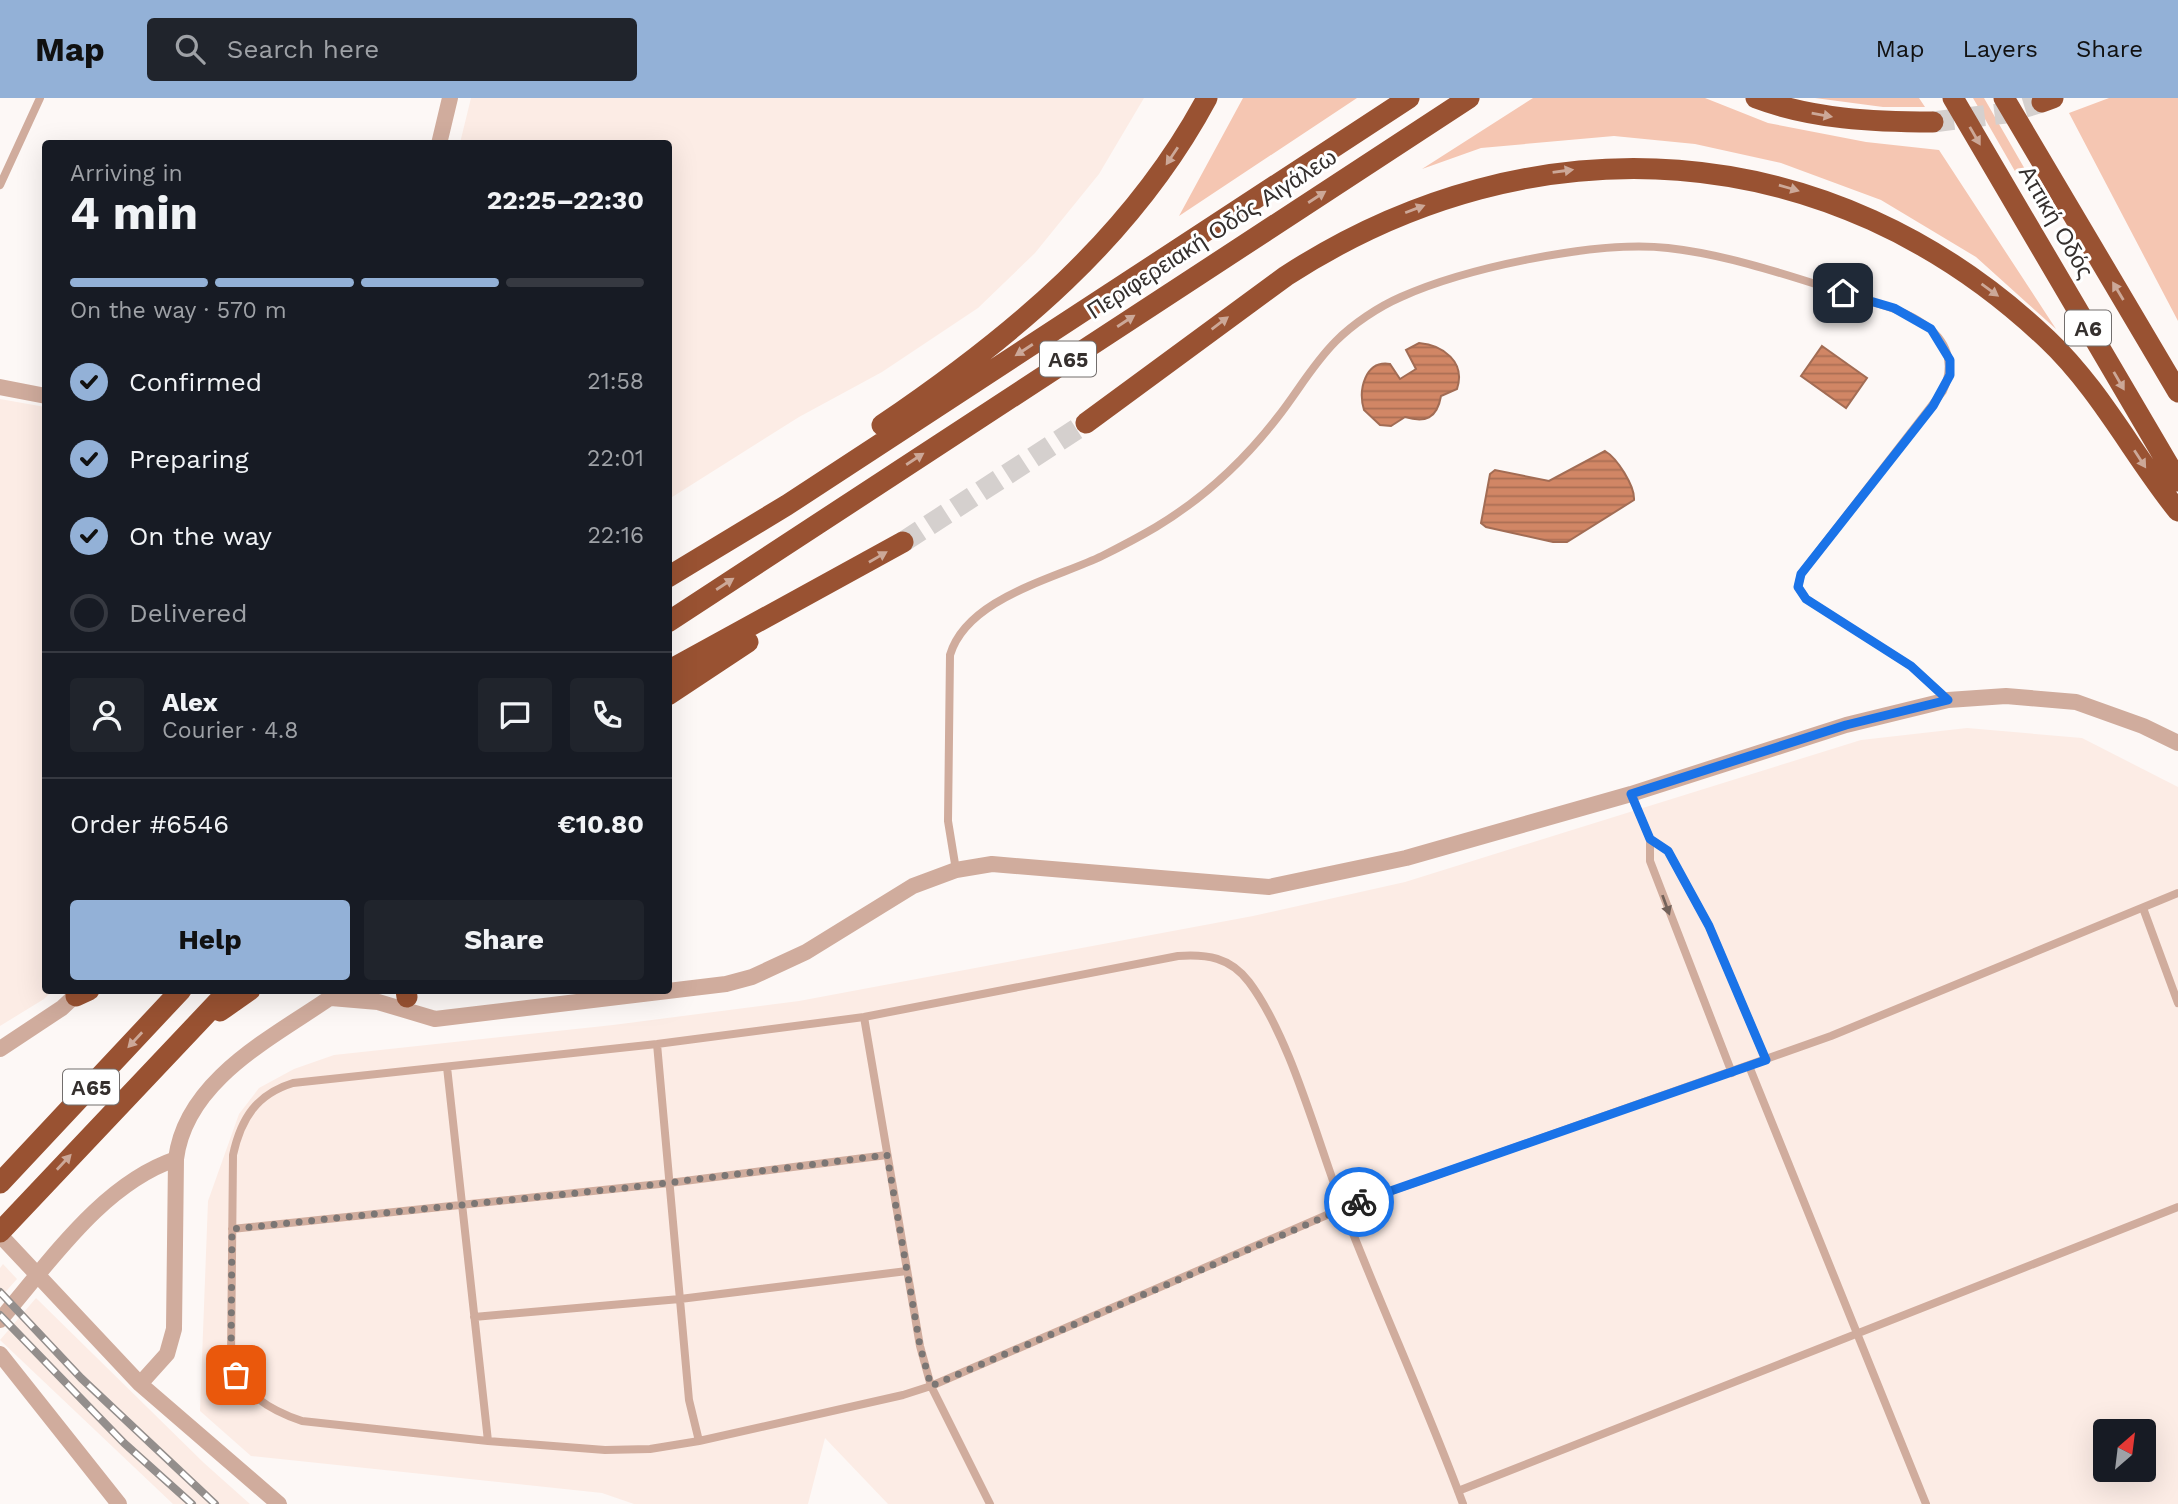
<!DOCTYPE html>
<html lang="en">
<head>
<meta charset="utf-8">
<style>
  body { margin:0; font-family:"Work Sans",sans-serif; background:#20242c; color:#f1f3f6; height:100vh; display:flex; flex-direction:column; font-size:26px; white-space:nowrap }
  * { box-sizing:border-box; margin:0 }
  p { font-size:23px; color:#9ea1a6 }
  .icon { flex:none; width:38px; height:38px; fill:none; stroke:currentColor; stroke-width:2; stroke-linecap:round; stroke-linejoin:round }
  .map { position:relative; flex:1; overflow:hidden }
  .sheet { position:absolute; left:42px; top:42px; width:630px; height:854px; display:flex; flex-direction:column; background:#171b24; border-radius:7px; box-shadow:0 7px 28px #0002 }
  .sheet>* { flex:none }
  .needle { width:46px; rotate:28deg }
  .controls { position:absolute; left:2093px; top:1321px; display:grid; gap:14px }
  .controls a { display:grid; place-items:center; width:63px; height:63px; border-radius:7px; background:#171b24; box-shadow:0 7px 28px #0002; font-size:35px }
  .pin { position:absolute; display:grid; place-items:center; width:60px; height:60px; color:#fff; margin:-30px; border-radius:14px; box-shadow:0 4px 10px #0006 }
  .courier { position:absolute; display:grid; place-items:center; width:70px; height:70px; margin:-35px; border:5px solid #1a73e8; border-radius:50%; background:#fff; color:#222; box-shadow:0 2px 9px #0007 }
  .overview em { font-style:normal; font-weight:700 }
  .overview div { display:flex; flex-direction:column-reverse }
  .overview { display:flex; align-items:center; justify-content:space-between; height:119px; padding:0 28px }
  h1 { font-size:46px; font-weight:700; line-height:52px }
  .bar { display:grid; grid-template-columns:repeat(4,1fr); gap:10px 7px; align-content:center; height:84px; padding:0 28px }
  .bar i { height:9px; border-radius:5px; background:#363941 }
  .bar .on { background:#93b1d7 }
  .bar p { grid-column:span 4 }
  .line { display:flex; align-items:center; gap:18px; padding:0 28px; border-top:2px solid #363941 }
  .line div { flex:1 }
  .round { display:grid; place-items:center; flex:none; width:74px; height:74px; border-radius:7px; background:#20242c }
  ol { padding:0 28px; list-style:none }
  li { display:flex; align-items:center; gap:21px; height:77px }
  li p { margin-inline-start:auto }
  li .icon { padding:7px; border-radius:50%; background:#93b1d7; color:#111; stroke-width:4 }
  li:last-child { color:#9ea1a6 }
  li i { width:38px; height:38px; border:4px solid #363941; border-radius:50% }
  .action { display:flex; gap:14px; margin-top:auto; padding:14px 28px }
  .action a { flex:1; height:80px; border-radius:7px; background:#93b1d7; color:#111; font-size:28px; font-weight:700; line-height:80px; text-align:center }
  .action a+a { background:#20242c; color:#f1f3f6 }
  header { display:flex; align-items:center; gap:42px; box-sizing:border-box; height:98px; padding:0 35px; background:#93b1d7; color:#111 }
  header strong { font-size:33px }
  nav { display:flex; gap:38px; margin-inline-start:auto; font-size:24px }
  .search { width:490px; height:63px; background:#20242c; display:flex; align-items:center; gap:18px; box-sizing:border-box; padding:0 24px; border-radius:7px; color:#9ea1a6; font-size:26px }
  .map>svg:first-child { display:block }
  .built { fill:#fcece5; fill-rule:evenodd }
  .green { fill:#f5c6b2 }
  .water { fill:url(#water-rules); stroke:#a26c54; stroke-width:2 }
  .lines { fill:none; stroke-linecap:round; stroke-linejoin:round }
  .highway-tunnel { stroke:#d5d0ce; stroke-width:21; stroke-dasharray:21 10; stroke-linecap:butt }
  .lane { stroke:#d0ac9d; stroke-width:8 }
  .street { stroke:#d0ac9d; stroke-width:16 }
  .highway { stroke:#995232; stroke-width:21 }
  .rail-casing { stroke:#938e8c; stroke-width:8 }
  .rail { stroke:#fff; stroke-width:5; stroke-dasharray:16; stroke-linecap:butt }
  .oneway { fill:#cca898 }
  .oneway2 { fill:#73625a }
  .done { stroke:#7b7674; stroke-width:7; stroke-dasharray:0 12.6 }
  .route { stroke:#1a73e8; stroke-width:9 }
  .labels { text-anchor:middle; dominant-baseline:central; stroke-width:6; stroke-linejoin:round; paint-order:stroke }
  .shield { fill:#fff; stroke:#726e6d; stroke-width:2 }
  .shield-label { font-size:21px; font-weight:bold; fill:#35302e }
  .street-label { font-size:23px; fill:#35302e; stroke:#fff }
</style>
</head>
<body>
<header>
<strong>Map</strong>
<div class="search"><svg class="icon" aria-label="search" viewBox="0 0 24 24"><circle cx="10" cy="10" r="6"/><path d="M15 15l6 6"/></svg>Search here</div>
<nav><a>Map</a><a>Layers</a><a>Share</a></nav>
</header>
<div class="map">
<svg width="2178" height="1406" viewBox="0 0 2178 1406">
  <defs>
    <pattern id="water-rules" width="6" height="5" patternUnits="userSpaceOnUse" patternTransform="scale(1.75)"><rect width="6" height="5" fill="#d18665"/><path d="M0 2.5h6" fill="none" stroke="#aa6e54"/></pattern>
  </defs>
  <rect width="100%" height="100%" fill="#fdf8f6"/>
  <path class="built" d="M471,0H1144L1099,76L1035,155L978,210L882,274L799,319L669,401L668,46L460,45Z
    M0,301L45,309L46,892L52,893L44,901L0,928Z
    M1967,630L2082,640L2178,689V1406H888L825,1340L808,1406H634L602,1395L251,1358L200,1313L208,1103L239,1016L259,990L294,971L334,957L613,927L799,903L1253,818L1405,784L1861,642ZM2105,1334H2144V1372H2105Z
    M3,1166L17,1181L0,1200V1170Z
    M36,1200L204,1365L250,1406H173L0,1242Z"/>
  <path class="green" d="M1243,0H1357L1179,118Z
    M1533,0H1705L1768,25L1866,44L1939,52L2056,231L1976,159L1881,102L1781,65L1695,46L1614,38L1481,50L1422,71Z
    M1815,0H1919L1925,9H1883Z
    M1973,0H1984L2026,73L2016,75Z
    M2109,0H2178V223L2069,15Z"/>
  <path class="water" d="M1419,245C1443,247 1466,264 1457,291L1441,298C1437,321 1425,325 1405,319L1391,328L1380,327L1364,312C1358,292 1365,262 1390,266L1400,281L1416,271L1406,252Z
    M1822,248L1867,280L1846,310L1801,278Z
    M1605,353C1617,360 1635,388 1634,402L1567,444H1553L1486,429L1481,425L1490,376L1495,372L1549,383Z"/>
  <g class="lines">
    <path class="highway-tunnel" d="M1933,24L2006,15L2042,4
      M903,444L1086,325"/>
    <path class="lane" d="M0,87L40,0
      M1631,696L1650,741V763L1732,975
      M1650,741L1668,753L1709,828L1766,962
      M956,772L948,723L950,557C967,500 1054,481 1102,458C1120,449 1139,439 1156,429C1204,400 1242,365 1277,320C1297,295 1312,267 1336,243C1353,226 1378,209 1401,199C1466,170 1596,142 1668,150C1739,158 1809,185 1879,206C1920,218 1965,243 1943,293L1801,476L1798,489L1806,501L1911,568L1948,602
      M2143,810L2178,905
      M864,919L920,1248L931,1288L990,1406
      M657,946L689,1302L699,1343
      M1749,968L1926,1406
      M447,969L488,1343
      M232,1131L669,1085L887,1057
      M474,1219L680,1201L907,1173
      M1458,1393L2178,1109
      M1463,1406C1426,1306 1381,1209 1343,1110C1317,1043 1291,940 1249,884C1230,859 1207,856 1178,858L864,919L657,946L293,985C257,996 241,1020 233,1057L231,1260C241,1295 269,1312 302,1323L488,1343L605,1352L650,1351L699,1343L903,1297L931,1288L1343,1110L1831,938L2178,795"/>
    <path class="street" d="M439,46L450,0
      M0,289L46,298
      M331,900L378,904L435,921L726,886L752,879L806,854L913,788L956,772L992,766L1269,789L1406,760L1631,696L1846,627L1948,602L2006,598L2076,604L2143,628L2178,645
      M0,951L62,910L81,892
      M0,1137L140,1286L279,1406
      M0,1222C50,1164 102,1086 176,1061
      M0,1256L119,1406
      M140,1286L167,1256L174,1231L176,1061C186,980 276,938 337,895"/>
    <path class="highway" d="M1756,0C1812,21 1873,24 1933,24
      M1953,0L2178,383
      M2004,0L2178,294
      M2042,4L2053,0
      M1086,325L1286,178C1534,17 1831,36 2047,241C2100,291 2133,357 2178,413
      M882,327C1012,239 1132,140 1207,0
      M668,479L787,407L1409,0
      M668,524L1469,0
      M668,573L903,444
      M668,597L748,544
      M406,892L407,899
      M76,898L89,892
      M220,913L250,892
      M0,1085L181,892
      M0,1134L229,892"/>
    <defs>
      <path id="rail" d="M0,1194L81,1280L215,1406
        M0,1217L124,1345L192,1406"/>
    </defs>
    <use href="#rail" class="rail-casing"/>
    <use href="#rail" class="rail"/>
  </g>
  <defs><path id="oneway-solid" d="M-6-.8H1V-3.2L6.5 0L1 3.2V.8H-6Z" transform="scale(1.75)"/></defs>
  <g class="oneway">
    <use href="#oneway-solid" transform="translate(1822 17) rotate(10)"/>
    <use href="#oneway-solid" transform="translate(1975 38) rotate(60)"/>
    <use href="#oneway-solid" transform="translate(1172 58) rotate(124)"/>
    <use href="#oneway-solid" transform="translate(1563 73) rotate(-8)"/>
    <use href="#oneway-solid" transform="translate(1789 90) rotate(16)"/>
    <use href="#oneway-solid" transform="translate(1317 99) rotate(-33)"/>
    <use href="#oneway-solid" transform="translate(1415 111) rotate(-21)"/>
    <use href="#oneway-solid" transform="translate(1990 192) rotate(36)"/>
    <use href="#oneway-solid" transform="translate(2118 193) rotate(-121)"/>
    <use href="#oneway-solid" transform="translate(1126 223) rotate(-33)"/>
    <use href="#oneway-solid" transform="translate(1220 225) rotate(-37)"/>
    <use href="#oneway-solid" transform="translate(1024 252) rotate(147)"/>
    <use href="#oneway-solid" transform="translate(2119 283) rotate(60)"/>
    <use href="#oneway-solid" transform="translate(915 361) rotate(-33)"/>
    <use href="#oneway-solid" transform="translate(2140 361) rotate(57)"/>
    <use href="#oneway-solid" transform="translate(878 459) rotate(-30)"/>
    <use href="#oneway-solid" transform="translate(725 486) rotate(-33)"/>
    <use href="#oneway-solid" transform="translate(135 942) rotate(133)"/>
    <use href="#oneway-solid" transform="translate(64 1064) rotate(-47)"/>
  </g>
  <use class="oneway2" href="#oneway-solid" transform="translate(1666 807) rotate(70)"/>
  <g class="lines">
    <path class="done" d="M236,1277L231,1260L232,1131L643,1088L887,1057L920,1248L931,1288L1359,1104"/>
    <path class="route" d="M1359,1104L1766,962L1709,828L1668,753L1650,741L1631,696L1846,627L1948,602L1911,568L1806,501L1798,489L1801,476L1933,308L1950,277V262L1931,231L1894,210L1843,195"/>
  </g>
  <g class="labels">
    <g class="shield">
      <rect x="2065" y="212.5" width="46" height="35" rx="5"/>
      <rect x="1040" y="243.5" width="56" height="35" rx="5"/>
      <rect x="63" y="971.5" width="56" height="35" rx="5"/>
    </g>
    <g class="shield-label">
      <text x="2088" y="230">Α6</text>
      <text x="1068" y="261">Α65</text>
      <text x="91" y="989">Α65</text>
    </g>
    <g class="street-label">
      <text transform="translate(2056 124) rotate(60)">Αττική Οδός</text>
      <text transform="translate(1212 136) rotate(-33)">Περιφερειακή Οδός Αιγάλεω</text>
    </g>
  </g>
</svg>
<div class="controls">
<a><svg class="needle" viewBox="-14 -14 28 28"><path d="M0-13l5 13h-10z" fill="#e53935"/><path d="M0 13l5-13h-10z" fill="#9ea1a6"/></svg></a>
</div>
<div class="pin" style="left:236px;top:1277px;background:#ea580c"><svg class="icon" aria-label="bag" viewBox="0 0 24 24"><path d="M5 8h14l-1 12H6zM9 8a3 3 0 0 1 6 0"/></svg></div>
<div class="pin" style="left:1843px;top:195px;background:#1f2937"><svg class="icon" aria-label="home" viewBox="0 0 24 24"><path d="M3 11l9-7 9 7M6 9v11h12V9"/></svg></div>
<div class="courier" style="left:1359px;top:1104px"><svg class="icon" aria-label="bike" viewBox="0 0 24 24"><circle cx="6" cy="16" r="4"/><circle cx="18" cy="16" r="4"/><path d="M6 16l4-8h5l3 8M10 8l3 8H6M13 5h3"/></svg></div>
<section class="sheet">
<div class="overview"><div><h1>4 min</h1><p>Arriving in</p></div><em>22:25–22:30</em></div>
<div class="bar"><i class="on"></i><i class="on"></i><i class="on"></i><i></i><p>On the way · 570 m</p></div>
<ol>
<li><svg class="icon" aria-label="check" viewBox="0 0 24 24"><path d="M5 12l5 5 9-10"/></svg>Confirmed<p>21:58</p></li>
<li><svg class="icon" aria-label="check" viewBox="0 0 24 24"><path d="M5 12l5 5 9-10"/></svg>Preparing<p>22:01</p></li>
<li><svg class="icon" aria-label="check" viewBox="0 0 24 24"><path d="M5 12l5 5 9-10"/></svg>On the way<p>22:16</p></li>
<li><i></i>Delivered</li>
</ol>
<div class="line" style="height:126px"><a class="round"><svg class="icon" aria-label="person" viewBox="0 0 24 24"><circle cx="12" cy="8" r="4"/><path d="M4 21q1-7 8-7t8 7"/></svg></a><div><b>Alex</b><p>Courier · 4.8</p></div><a class="round"><svg class="icon" aria-label="chat" viewBox="0 0 24 24"><path d="M4 5h16v11H9l-5 4z"/></svg></a><a class="round"><svg class="icon" aria-label="phone" viewBox="0 0 24 24"><path d="M5 4h4l2 5-3 2q2 4 5 5l2-3 5 2v4C11 20 4 13 5 4z"/></svg></a></div>
<div class="line" style="height:91px"><div>Order #6546</div><b>€10.80</b></div>
<div class="action"><a>Help</a><a>Share</a></div>
</section>
</div>
</body>
</html>
